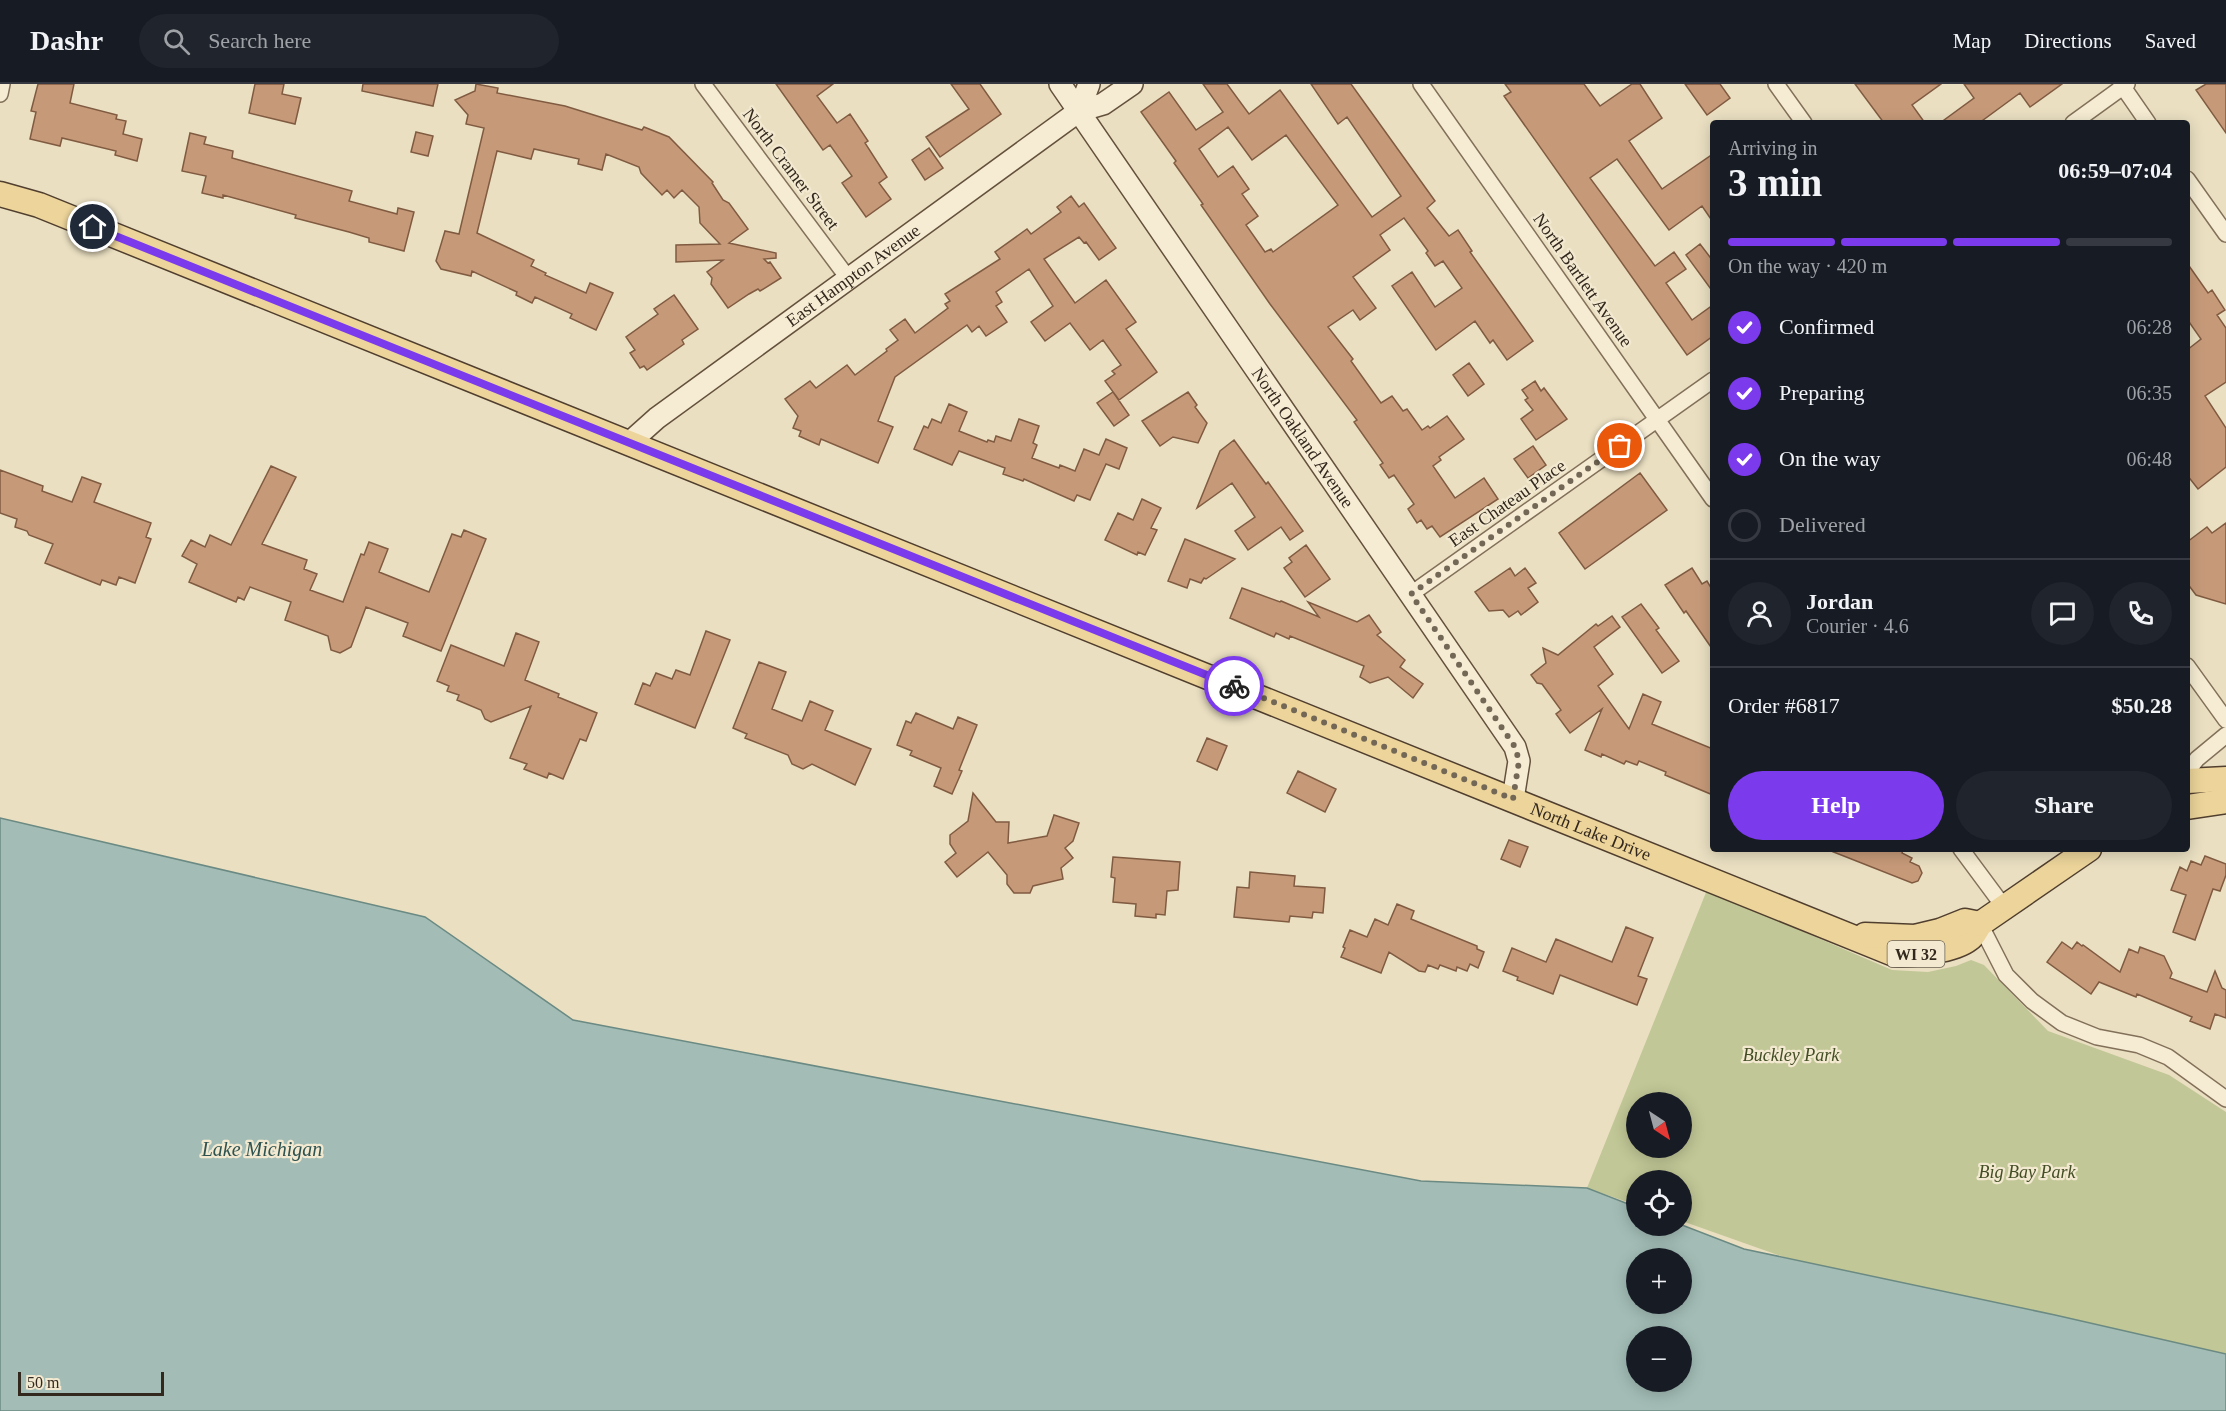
<!DOCTYPE html>
<html lang="en">
<head>
<meta charset="utf-8">
<style>
  body { margin:0; font-family:"Times New Roman",serif; background:#20242c; color:#f1f3f6; height:100vh; display:flex; flex-direction:column; font-size:22px; white-space:nowrap }
  * { box-sizing:border-box; margin:0 }
  p { font-size:20px; color:#9ea1a6 }
  .icon { flex:none; width:33px; height:33px; fill:none; stroke:currentColor; stroke-width:2; stroke-linecap:round; stroke-linejoin:round }
  .map { position:relative; flex:1; overflow:hidden }
  .details { position:absolute; left:1710px; top:36px; width:480px; height:732px; display:flex; flex-direction:column; background:#171b24; border-radius:6px; box-shadow:0 3px 15px #0003 }
  .details>* { flex:none }
  .needle { width:39px; rotate:144deg }
  .controls { position:absolute; left:1626px; top:1008px; display:grid; gap:12px }
  .controls a { display:grid; place-items:center; width:66px; height:66px; border-radius:50%; background:#171b24; box-shadow:0 3px 15px #0003; font-size:30px }
  .scale { position:absolute; left:18px; bottom:15px; width:146px; box-sizing:border-box; padding-left:6px; border:3px solid #33281d; border-top:0; font-size:16px; line-height:21px; white-space:nowrap; color:#33281d; -webkit-text-stroke:4px #f2e9d0; paint-order:stroke }
  .pin { position:absolute; display:grid; place-items:center; width:51px; height:51px; color:#fff; margin:-26px; border:3px solid #fff; border-radius:50%; box-shadow:0 2px 6px #0007 }
  .courier { position:absolute; display:grid; place-items:center; width:60px; height:60px; margin:-30px; border:4px solid #7c3aed; border-radius:50%; background:#fff; color:#222; box-shadow:0 2px 8px #0007 }
  .headline em { font-style:normal; font-weight:700 }
  .headline div { display:flex; flex-direction:column-reverse }
  .headline { display:flex; align-items:center; justify-content:space-between; height:102px; padding:0 18px }
  h1 { font-size:39px; font-weight:700; line-height:45px }
  .bar { display:grid; grid-template-columns:repeat(4,1fr); gap:9px 6px; align-content:center; height:72px; padding:0 18px }
  .bar i { height:8px; border-radius:4px; background:#363941 }
  .bar .on { background:#7c3aed }
  .bar p { grid-column:span 4 }
  .line { display:flex; align-items:center; gap:15px; padding:0 18px; border-top:2px solid #363941 }
  .line div { flex:1 }
  .round { display:grid; place-items:center; flex:none; width:63px; height:63px; border-radius:32px; background:#20242c }
  ol { padding:0 18px; list-style:none }
  li { display:flex; align-items:center; gap:18px; height:66px }
  li p { margin-inline-start:auto }
  li .icon { padding:6px; border-radius:50%; background:#7c3aed; color:#fff; stroke-width:4 }
  li:last-child { color:#9ea1a6 }
  li i { width:33px; height:33px; border:3px solid #363941; border-radius:50% }
  .cta { display:flex; gap:12px; margin-top:auto; padding:12px 18px }
  .cta a { flex:1; height:69px; border-radius:36px; background:#7c3aed; color:#fff; font-size:24px; font-weight:700; line-height:69px; text-align:center }
  .cta a+a { background:#20242c; color:#f1f3f6 }
  header { display:flex; align-items:center; gap:36px; box-sizing:border-box; height:84px; padding:0 30px; background:#171b24; border-bottom:2px solid #363941 }
  header strong { font-size:28px }
  nav { display:flex; gap:33px; margin-inline-start:auto; font-size:21px }
  .search { width:420px; height:54px; background:#20242c; display:flex; align-items:center; gap:15px; box-sizing:border-box; padding:0 21px; border-radius:33px; color:#9ea1a6; font-size:22px }
  .map>svg:first-child { display:block }
  .green { fill:#c1c796; fill-rule:evenodd }
  .water { fill:#a3bdb6; stroke:#6b8a83; stroke-width:1.5; fill-rule:evenodd }
  .building { fill:#c69a79; stroke:#805b41; stroke-width:1.5; fill-rule:evenodd }
  .lines { fill:none; stroke-linecap:round; stroke-linejoin:round }
  .minor-casing { stroke:#82705a; stroke-width:18 }
  .secondary-casing { stroke:#64513d; stroke-width:24 }
  .primary-casing { stroke:#503e2e; stroke-width:27 }
  .minor { stroke:#f6ecd3; stroke-width:15 }
  .secondary { stroke:#f6ecd3; stroke-width:21 }
  .primary { stroke:#ecd49a; stroke-width:24 }
  .done { stroke:#736856; stroke-width:6; stroke-dasharray:0 10.8 }
  .route { stroke:#7c3aed; stroke-width:8 }
  .labels { text-anchor:middle; dominant-baseline:central; stroke-width:4.5; stroke-linejoin:round; paint-order:stroke }
  .shield { fill:#f2e9d0; stroke:#6c6253; stroke-width:1.5 }
  .shield-label { font-size:16px; font-weight:bold; fill:#33281d }
  .street-label { font-size:18px; fill:#33281d; stroke:#f2e9d0 }
  .park-label { font-size:18px; font-style:italic; fill:#434e25; stroke:#f2e9d0 }
  .water-label { font-size:20px; font-style:italic; fill:#2d5250; stroke:#f2e9d0 }
</style>
</head>
<body>
<header>
<strong>Dashr</strong>
<div class="search"><svg class="icon" aria-label="search" viewBox="0 0 24 24"><circle cx="10" cy="10" r="6"/><path d="M15 15l6 6"/></svg>Search here</div>
<nav><a>Map</a><a>Directions</a><a>Saved</a></nav>
</header>
<div class="map">
<svg width="2226" height="1327" viewBox="0 0 2226 1327">
  <rect width="100%" height="100%" fill="#eadfc1"/>
  <path class="green" d="M1707,806L1892,886L1928,888L1956,882L1971,876L1984,881L2048,947L2169,991L2226,1028V1271L1832,1190L1682,1137V1096H1636V1121L1587,1104ZM1636,1018H1682V1064H1636Z"/>
  <path class="water" d="M0,734L425,833L573,936L1421,1097L1587,1104L1636,1123V1142L1682,1141L1744,1165L2055,1231L2226,1270V1327H0ZM1636,1174H1682V1220H1636ZM1636,1252H1682V1298H1636Z"/>
  <path class="building" d="M38,0H74L70,19L117,31L116,35L126,37L123,50L142,55L137,77L115,71L116,67L62,54L60,62L30,55L36,28L31,27Z
    M255,0H284L282,10L301,14L295,40L249,29Z
    M363,0H438L433,22L362,7Z
    M476,0L498,4L497,9L565,22L642,46L644,43L669,53L713,98L712,99L723,116L729,119L748,145L729,159L776,169V174L764,175L768,179L770,178L781,194L760,207L758,205L749,210L728,224L711,200L712,194L707,188L723,176L676,178V161L720,160L700,139L699,123L682,106L674,114L667,106L662,111L641,89L639,83L606,70L602,86L578,80L579,75L534,65L531,75L497,67L477,149L534,176L531,182L546,189L545,191L586,209L590,199L613,209L596,246L570,234L572,230L535,213L532,219L516,211L517,208L472,187L471,192L441,185L436,177L445,147L459,150L484,44L466,40L468,31L455,16L475,7Z
    M776,0H833L817,12L837,39L850,30L868,57L865,59L887,93L879,99L891,115L866,133L842,99L852,92L830,61L823,66Z
    M951,0H980L1001,30L940,73L926,53L969,25Z
    M1203,0H1227L1249,30L1280,6L1372,133L1401,112L1347,33L1338,40L1311,0H1351L1435,117L1427,124L1449,152L1458,146L1472,167L1470,168L1533,257L1507,276L1493,256L1490,259L1475,237L1436,266L1392,202L1412,188L1435,223L1462,204L1443,177L1435,182L1426,169L1428,167L1404,134L1380,151L1390,166L1353,193L1376,224L1360,236L1353,226L1328,243L1353,275L1351,277L1381,319L1392,312L1403,327L1407,325L1422,346L1428,342L1430,344L1447,332L1464,355L1439,373L1441,376L1433,382L1455,414L1484,394L1498,415L1440,453L1432,442L1427,445L1421,436L1417,439L1408,425L1414,420L1394,391L1389,394L1380,381L1383,379L1354,338L1357,336L1270,220L1201,121L1203,120L1174,79L1176,77L1141,28L1169,8L1196,46L1223,28ZM1228,43L1252,76L1286,51L1338,121L1273,168L1271,165L1265,168L1246,141L1258,132L1242,110L1249,105L1233,82L1218,93L1199,65Z
    M1505,0H1584L1600,22L1632,0H1640L1662,34L1629,57L1662,105L1713,70V138L1702,122L1669,146L1617,75L1590,94L1655,182L1674,168L1686,185L1666,199L1692,236L1713,221V252L1687,271L1504,12L1511,8Z
    M1685,0H1720L1730,14L1707,31Z
    M1855,0H1941L1912,21L1925,39H1884Z
    M1964,0H2062L2030,23L2020,9L1979,39H1940L1974,14Z
    M2206,0H2226V49L2196,6Z
    M416,48L433,52L428,72L411,68Z
    M190,49L206,53L204,60L233,67L232,74L352,107L349,117L397,130L398,124L414,128L404,167L369,158V154L349,148L295,134L296,131L223,111V114L202,109L206,92L182,87Z
    M929,64L943,84L925,96L912,76Z
    M1071,112L1079,123L1084,119L1116,164L1099,176L1086,158L1084,159L1079,153L1044,175L1075,219L1106,196L1136,238L1126,245L1157,288L1119,316L1105,297L1115,290L1112,287L1121,281L1103,256L1090,266L1070,239L1045,257L1031,238L1053,222L1029,185L996,208L1002,218L996,222L1007,238L986,252L979,242L972,248L967,241L895,293L878,337L893,343L878,379L821,355L819,361L799,352L801,347L793,344L798,332L785,315L810,297L816,304L847,281L855,291L887,267L886,265L898,256L890,246L905,235L915,249L948,224L945,220L950,217L945,210L1000,175L995,168L1027,145L1031,150L1061,128L1057,123Z
    M1700,160L1713,177V208L1686,171Z
    M2187,179L2208,209L2212,206L2225,226L2217,231L2226,244V298L2205,312L2226,344V383L2198,405L2187,391V266L2201,255L2187,235Z
    M674,211L698,245L682,256L684,260L647,286L644,282L640,284L630,269L635,266L626,253L658,230L654,225Z
    M1469,279L1484,300L1468,312L1453,291Z
    M1535,297L1541,307L1544,304L1567,335L1536,356L1521,335L1533,326L1525,316L1528,314L1522,306Z
    M1113,308L1129,331L1114,342L1097,319Z
    M1188,308L1197,321L1195,323L1207,339L1198,359L1173,353L1160,362L1142,337Z
    M949,320L967,328L959,347L987,358L988,356L994,358L996,352L1011,357L1019,335L1039,342L1033,359L1037,361L1032,374L1059,384L1060,381L1075,387L1084,365L1099,371L1106,355L1127,364L1119,385L1106,380L1090,416L1077,411L1074,417L1024,395L1023,397L1003,390L1005,384L959,367L952,381L914,365L924,342L928,344L932,335L941,339Z
    M1234,356L1266,400L1268,398L1303,447L1290,456L1281,443L1248,466L1235,447L1255,433L1232,399L1197,424L1220,367Z
    M1533,362L1546,381L1528,394L1514,375Z
    M271,382L296,393L262,460L307,476L304,485L317,490L310,506L343,518L361,470L364,471L369,458L388,465L379,488L429,508L452,450L461,453L464,446L486,455L441,567L403,552L408,539L366,523L351,563L340,569L331,566L328,552L285,536L291,518L250,503L244,516L238,513L236,518L189,498L197,480L182,472L191,456L205,463L210,451L231,461Z
    M0,386L43,402L42,407L72,418L82,393L101,400L94,418L151,439L146,453L151,455L135,499L119,493L116,501L102,496L100,501L45,479L53,460L29,451L27,447L15,443L17,435L0,429Z
    M1640,389L1667,426L1585,485L1559,449Z
    M1142,415L1161,424L1151,444L1157,446L1145,471L1138,468L1137,471L1105,456L1118,429L1133,436Z
    M2226,439V520L2196,511L2187,499V458L2207,443L2212,449Z
    M1185,455L1235,475L1206,495L1204,494L1201,499L1190,495L1187,504L1168,497Z
    M1306,461L1330,495L1305,513L1284,484L1292,478L1289,474Z
    M1510,484L1515,492L1525,484L1536,499L1528,504L1538,518L1521,531L1518,527L1509,533L1503,526L1489,527L1475,508Z
    M1692,484L1702,500L1707,497L1713,507V566L1686,527L1684,529L1665,501Z
    M1242,504L1280,518L1281,517L1319,533L1308,518L1357,538L1369,531L1381,548L1377,551L1405,576L1400,583L1423,600L1413,614L1388,593L1370,599L1360,593L1364,582L1290,552L1289,555L1276,549L1274,553L1230,534Z
    M1641,520L1659,544L1656,546L1679,577L1662,589L1622,533Z
    M1612,532L1620,543L1594,563L1613,590L1598,602L1629,645L1643,610L1661,618L1652,640L1713,665V711L1665,691L1666,688L1639,677L1637,681L1626,677L1624,680L1602,670L1601,673L1585,666L1602,625L1570,649L1556,630L1561,626L1542,600L1537,599L1531,591L1546,579L1543,564L1558,571L1596,540L1598,542Z
    M706,547L730,556L695,644L635,620L643,599L650,602L656,589L672,595L676,586L690,591Z
    M516,549L539,558L525,596L559,610L558,613L597,629L586,657L580,655L563,695L549,689L547,694L524,685L527,680L510,674L531,622L491,638L485,635L481,626L457,616L459,611L447,607L449,602L437,597L451,561L504,582Z
    M759,578L786,588L772,625L802,637L810,617L833,627L825,646L871,665L855,701L812,680L803,685L792,680L788,671L745,654L747,650L733,644Z
    M916,629L953,645L958,633L977,641L959,686L962,687L952,710L934,702L941,684L910,671L912,667L897,661L906,637L911,639Z
    M1207,654L1227,662L1217,686L1197,677Z
    M1298,687L1336,705L1325,728L1287,709Z
    M973,709L996,738H1009L1008,759L1047,752L1054,731L1079,739L1073,757L1065,764L1073,774L1061,784L1063,795L1033,802L1030,809H1014L1007,800V791L988,768L957,793L945,778L956,769L950,760V751L968,737Z
    M1509,756L1528,763L1520,783L1501,775Z
    M1826,765H1904L1902,769L1912,774L1910,778L1919,782L1922,789L1918,797L1912,799Z
    M2205,772L2226,780V791L2220,807L2213,805L2195,856L2173,848L2186,811L2171,806L2180,783L2187,787L2191,777L2201,781Z
    M1113,773L1180,778L1178,806L1167,807L1165,831L1156,830V834L1135,832L1136,820L1113,818L1115,794L1111,793Z
    M1250,788L1295,792L1294,802L1325,804L1323,829L1313,828L1312,834L1290,832L1289,838L1234,833L1237,803L1249,804Z
    M1397,820L1414,827L1411,835L1477,862V865L1484,868L1478,884L1470,880L1467,887L1457,883L1456,887L1440,881L1438,885L1428,881L1425,888L1419,887L1389,868L1381,889L1341,873L1345,864L1343,863L1350,846L1367,853L1375,835L1388,841Z
    M1626,843L1653,854L1638,892L1647,895L1637,921L1560,891L1553,910L1517,896L1518,893L1503,887L1512,864L1546,878L1556,855L1612,878Z
    M2062,858L2072,865L2077,858L2082,862L2083,861L2120,888L2129,865L2138,869L2140,863L2164,872L2172,889L2170,894L2207,908L2215,887L2222,904L2226,906V934L2215,930L2210,945L2190,937L2192,933L2137,910L2136,913L2099,898L2091,910L2047,878Z"/>
  <g class="lines">
    <defs>
      <path id="minor" d="M703,0L848,194
        M1421,0L1713,415
        M1776,0L1804,39
        M2121,0L2148,39
        M0,10L2,0
        M2073,39L2127,0
        M2187,95L2226,150
        M1411,510L1713,296
        M2187,582L2226,636
        M2187,688L2197,675L2226,651
        M1961,765L2004,823
        M1980,840L2006,891L2032,917L2062,939L2097,953L2139,961L2168,973L2226,1015"/>
      <g id="secondary">
        <path id="s1" d="M1060,0L1515,663L1519,677L1513,715"/>
        <path d="M1079,27L1089,0"/>
        <path id="s2" d="M629,359L657,334L1079,27L1103,20L1132,0"/>
      </g>
      <g id="primary">
        <path id="s3" d="M0,110L39,121L1894,870C1914,871 1954,867 1969,855C1974,852 1977,844 1980,840L2089,765"/>
        <path d="M2187,697L2226,695"/>
        <path d="M2187,723L2226,717"/>
        <path d="M1865,851L1915,853L1940,847L1965,837L1980,840"/>
      </g>
    </defs>
    <use href="#minor" class="minor-casing"/>
    <use href="#secondary" class="secondary-casing"/>
    <use href="#primary" class="primary-casing"/>
    <use href="#minor" class="minor"/>
    <use href="#secondary" class="secondary"/>
    <use href="#primary" class="primary"/>
  </g>
  <g class="lines">
    <path class="done" d="M1234,602L1513,715L1519,677L1515,663L1411,510L1620,362"/>
    <path class="route" d="M93,143L1234,602"/>
  </g>
  <g class="labels">
    <rect class="shield" x="1887.5" y="857" width="57" height="26" rx="4.5"/>
    <g class="shield-label">
      <text x="1916" y="870">WI 32</text>
    </g>
    <g class="street-label">
      <text transform="translate(791 85) rotate(53)">North Cramer Street</text>
      <text stroke="none"><textPath href="#s2" startOffset="280">East Hampton Avenue</textPath></text>
      <text transform="translate(1583 196) rotate(55)">North Bartlett Avenue</text>
      <text stroke="none"><textPath href="#s1" startOffset="429">North Oakland Avenue</textPath></text>
      <text transform="translate(1507 419) rotate(-35)">East Chateau Place</text>
      <text stroke="none"><textPath href="#s3" startOffset="1714">North Lake Drive</textPath></text>
    </g>
    <g class="park-label">
      <text x="1791" y="971">Buckley Park</text>
      <text x="2027" y="1088">Big Bay Park</text>
    </g>
    <g class="water-label">
      <text x="262" y="1065">Lake Michigan</text>
    </g>
  </g>
</svg>
<div class="controls">
<a><svg class="needle" viewBox="-14 -14 28 28"><path d="M0-13l5 13h-10z" fill="#e53935"/><path d="M0 13l5-13h-10z" fill="#9ea1a6"/></svg></a>
<a><svg class="icon" aria-label="locate" viewBox="0 0 24 24"><circle cx="12" cy="12" r="6"/><path d="M12 2v4M12 18v4M2 12h4M18 12h4"/></svg></a>
<a>+</a>
<a>−</a>
</div>
<div class="scale">50 m</div>
<div class="pin" style="left:1620px;top:362px;background:#ea580c"><svg class="icon" aria-label="bag" viewBox="0 0 24 24"><path d="M5 8h14l-1 12H6zM9 8a3 3 0 0 1 6 0"/></svg></div>
<div class="pin" style="left:93px;top:143px;background:#1f2937"><svg class="icon" aria-label="home" viewBox="0 0 24 24"><path d="M3 11l9-7 9 7M6 9v11h12V9"/></svg></div>
<div class="courier" style="left:1234px;top:602px"><svg class="icon" aria-label="bike" viewBox="0 0 24 24"><circle cx="6" cy="16" r="4"/><circle cx="18" cy="16" r="4"/><path d="M6 16l4-8h5l3 8M10 8l3 8H6M13 5h3"/></svg></div>
<section class="details">
<div class="headline"><div><h1>3 min</h1><p>Arriving in</p></div><em>06:59–07:04</em></div>
<div class="bar"><i class="on"></i><i class="on"></i><i class="on"></i><i></i><p>On the way · 420 m</p></div>
<ol>
<li><svg class="icon" aria-label="check" viewBox="0 0 24 24"><path d="M5 12l5 5 9-10"/></svg>Confirmed<p>06:28</p></li>
<li><svg class="icon" aria-label="check" viewBox="0 0 24 24"><path d="M5 12l5 5 9-10"/></svg>Preparing<p>06:35</p></li>
<li><svg class="icon" aria-label="check" viewBox="0 0 24 24"><path d="M5 12l5 5 9-10"/></svg>On the way<p>06:48</p></li>
<li><i></i>Delivered</li>
</ol>
<div class="line" style="height:108px"><a class="round"><svg class="icon" aria-label="person" viewBox="0 0 24 24"><circle cx="12" cy="8" r="4"/><path d="M4 21q1-7 8-7t8 7"/></svg></a><div><b>Jordan</b><p>Courier · 4.6</p></div><a class="round"><svg class="icon" aria-label="chat" viewBox="0 0 24 24"><path d="M4 5h16v11H9l-5 4z"/></svg></a><a class="round"><svg class="icon" aria-label="phone" viewBox="0 0 24 24"><path d="M5 4h4l2 5-3 2q2 4 5 5l2-3 5 2v4C11 20 4 13 5 4z"/></svg></a></div>
<div class="line" style="height:78px"><div>Order #6817</div><b>$50.28</b></div>
<div class="cta"><a>Help</a><a>Share</a></div>
</section>
</div>
</body>
</html>
